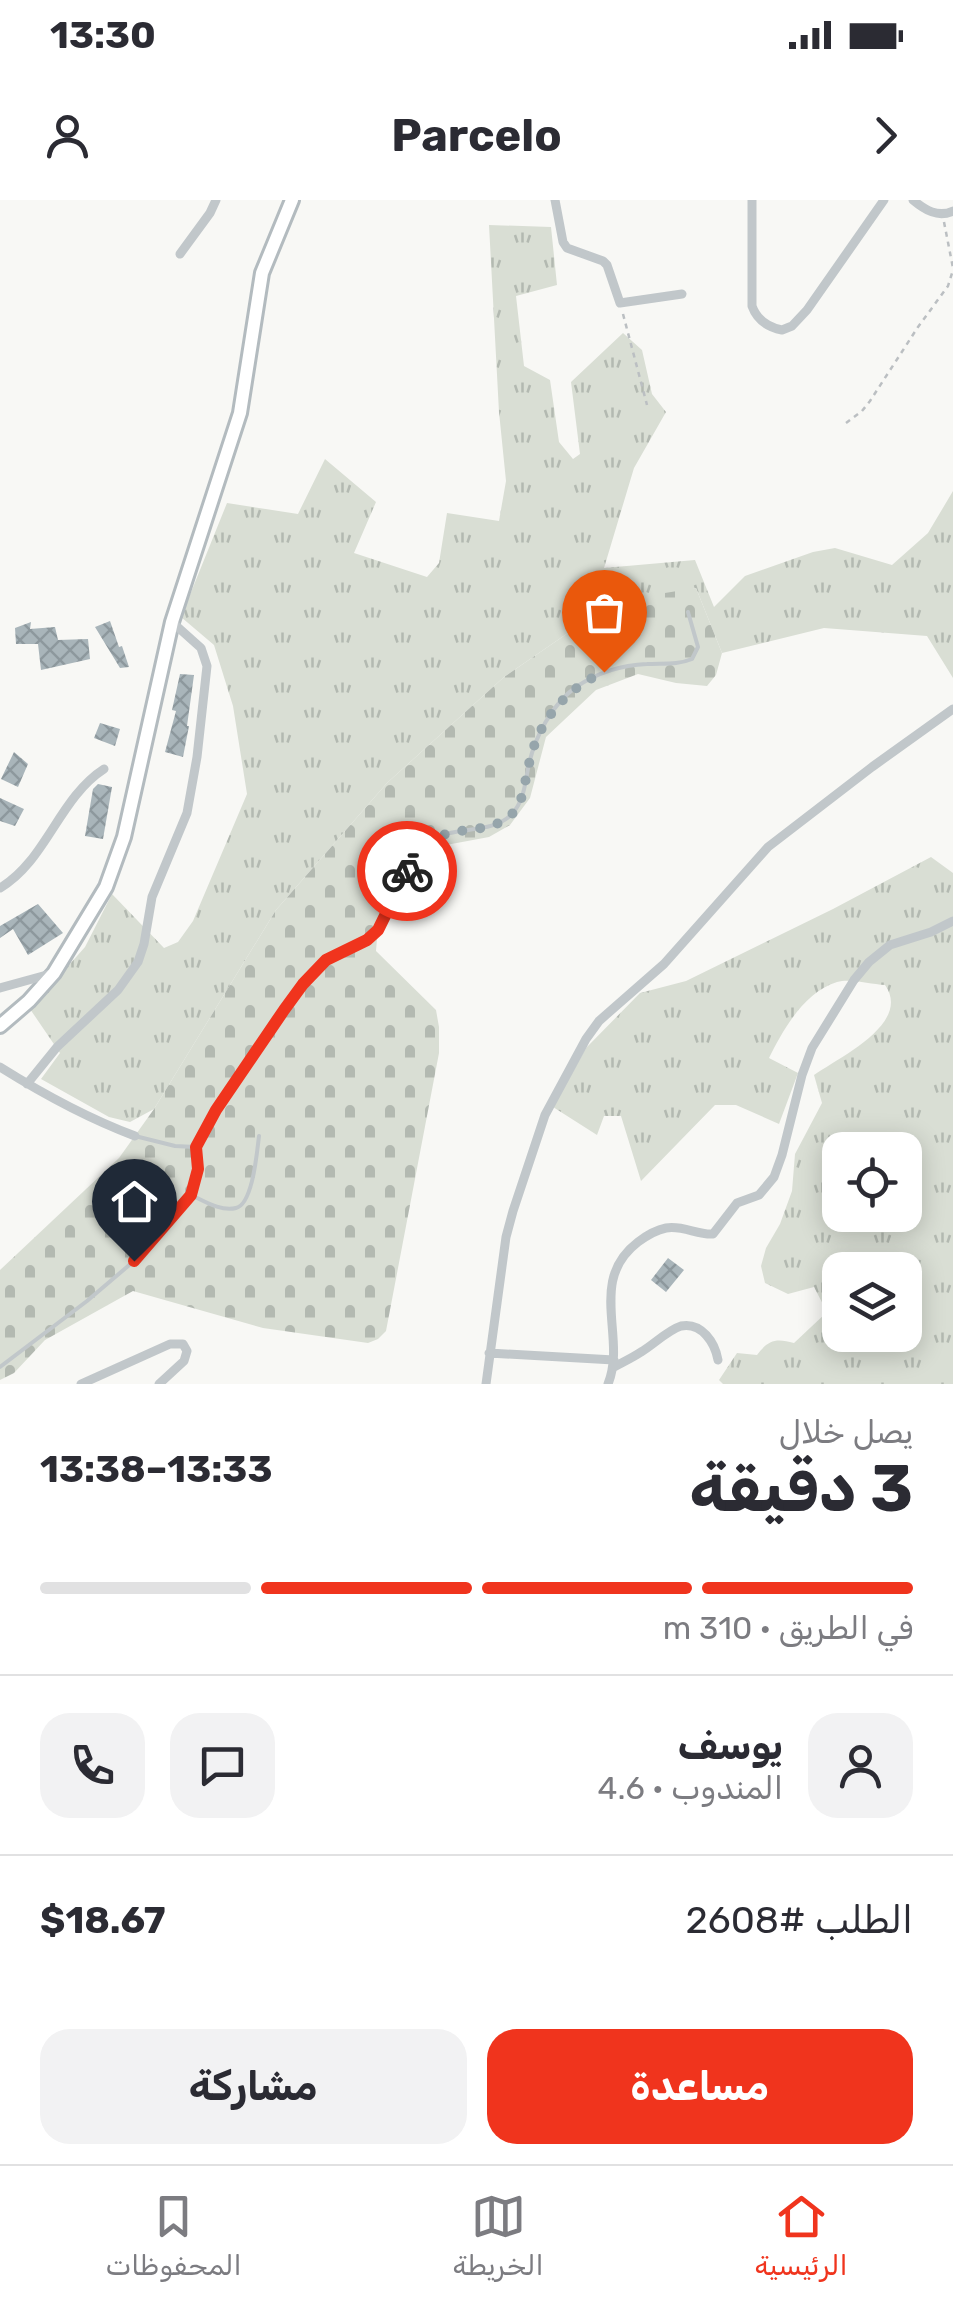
<!DOCTYPE html>
<html lang="ar">
<head>
<meta charset="utf-8">
<style>
  body { margin:0; font-family:Rubik,Vazirmatn,sans-serif; background:#f2f2f3; color:#2b2b33; direction:rtl; height:100vh; display:flex; flex-direction:column; font-size:38px; white-space:nowrap }
  * { box-sizing:border-box; margin:0 }
  p { font-size:32px; color:#7c7c81 }
  .icon { flex:none; width:55px; height:55px; fill:none; stroke:currentColor; stroke-width:2; stroke-linecap:round; stroke-linejoin:round }
  .map { position:relative; height:1184px; overflow:hidden; direction:ltr }
  .panel { display:flex; flex-direction:column; background:#fff; flex:1 }
  .panel>* { flex:none }
  .buttons { position:absolute; left:822px; top:932px; display:grid; gap:20px }
  .buttons a { display:grid; place-items:center; width:100px; height:100px; border-radius:20px; background:#fff; box-shadow:0 5px 25px #0003; font-size:50px }
  .pin { position:absolute; display:grid; place-items:center; width:85px; height:85px; color:#fff; margin:-102px -42px; border-radius:50% 50% 50% 0; rotate:-45deg; box-shadow:0 0 10px #0007 }
  .pin .icon { rotate:45deg }
  .courier { position:absolute; display:grid; place-items:center; width:100px; height:100px; margin:-50px; border:8px solid #f0341d; border-radius:50%; background:#fff; color:#222; box-shadow:0 2px 12px #0007 }
  .headline em { font-style:normal; font-weight:700 }
  .headline div { display:flex; flex-direction:column-reverse }
  .headline { display:flex; align-items:center; justify-content:space-between; height:170px; padding:0 40px }
  h1 { font-size:65px; font-weight:700; line-height:75px }
  .bar { display:grid; grid-template-columns:repeat(4,1fr); gap:15px 10px; align-content:center; height:120px; padding:0 40px }
  .bar i { height:12px; border-radius:8px; background:#e1e1e2 }
  .bar .active { background:#f0341d }
  .bar p { grid-column:span 4 }
  .line { display:flex; align-items:center; gap:25px; padding:0 40px; border-top:2px solid #e1e1e2 }
  .line div { flex:1 }
  .round { display:grid; place-items:center; flex:none; width:105px; height:105px; border-radius:30px; background:#f2f2f3 }
  .primary-button { display:flex; gap:20px; margin-top:auto; padding:20px 40px }
  .primary-button a { flex:1; height:115px; border-radius:30px; background:#f0341d; color:#fff; font-size:40px; font-weight:700; line-height:115px; text-align:center }
  .primary-button a+a { background:#f2f2f3; color:#2b2b33 }
  .status { display:flex; justify-content:space-between; align-items:center; height:70px; padding:0 50px; background:#fff; direction:ltr }
  .status svg { height:28px; fill:currentColor }
  header { display:flex; justify-content:space-between; align-items:center; height:130px; padding:0 40px; background:#fff; font-size:45px; font-weight:700 }
  .dock { display:flex; justify-content:space-around; align-items:center; height:140px; border-top:2px solid #e1e1e2; background:#fff; font-size:28px; color:#7c7c81 }
  .dock a { display:grid; justify-items:center; gap:5px }
  .dock .active { color:#f0341d }
  .map>svg:first-child { display:block }
  .grass { fill:url(#grass-tufts); fill-rule:evenodd }
  .cemetery { fill:url(#cemetery-stones) }
  .building { fill:url(#building-cross-hatch) }
  .lines { fill:none; stroke-linecap:round; stroke-linejoin:round }
  .secondary-casing { stroke:#b3bbbf; stroke-width:18 }
  .path { stroke:#bbbfc2; stroke-width:2.5; stroke-dasharray:5 5; stroke-linecap:butt }
  .lane { stroke:#c1c7ca; stroke-width:4 }
  .street { stroke:#c1c7ca; stroke-width:9 }
  .secondary { stroke:#fff; stroke-width:12 }
  .done { stroke:#96a5ab; stroke-width:10; stroke-dasharray:0 18 }
  .route { stroke:#f0341d; stroke-width:12 }
</style>
</head>
<body>
<div class="status"><b>13:30</b><svg viewBox="0 0 49 12"><path d="M0 12V9h3v3zM5 12V6h3v6zM10 12V3h3v9zM15 12V0h3v12zM26 1h20v11H26zM47 4h2v5h-2z"/></svg></div>
<header><svg class="icon" aria-label="forward" viewBox="0 0 24 24"><path d="M9 5l7 7-7 7"/></svg>Parcelo<svg class="icon" aria-label="person" viewBox="0 0 24 24"><circle cx="12" cy="8" r="4"/><path d="M4 21q1-7 8-7t8 7"/></svg></header>
<div class="map">
<svg width="953" height="1184" viewBox="0 0 953 1184">
  <defs>
    <pattern id="grass-tufts" width="24" height="20" patternUnits="userSpaceOnUse" patternTransform="scale(2.5)"><rect width="24" height="20" fill="#d9ded4"/><path d="M3 7l-1-3M5 7V3M7 7l1-3M15 17l-1-3M17 17v-4M19 17l1-3" fill="none" stroke="#b3b9b1"/></pattern>
    <pattern id="cemetery-stones" width="16" height="16" patternUnits="userSpaceOnUse" patternTransform="scale(2.5)"><rect width="16" height="16" fill="#d9ded4"/><path d="M2 7V4a2 2 0 0 1 4 0v3zM10 15v-3a2 2 0 0 1 4 0v3z" fill="#b3b9b1"/></pattern>
    <pattern id="building-cross-hatch" width="8" height="8" patternUnits="userSpaceOnUse" patternTransform="scale(2.5)"><rect width="8" height="8" fill="#a9b5ba"/><path d="M0 0l8 8M0 8l8-8" fill="none" stroke="#8d989d"/></pattern>
  </defs>
  <rect width="100%" height="100%" fill="#f8f8f5"/>
  <path class="grass" d="M489,25L551,27L557,85L516,96L524,166L550,180L559,242L573,259L580,254L571,182L623,133L642,150L652,194L666,212L634,268L604,368L695,360L714,407L745,376L813,352L835,348L892,365L928,333L953,291V478L927,436L824,428L722,453L696,388L584,422L504,477L387,583L276,710L154,909L130,922L109,917L41,879L60,853L30,809L85,747L112,694L164,748L178,742L193,721L247,594L233,506L214,445L181,417L227,303L298,314L325,259L376,302L354,353L427,377L439,363L447,313L499,321L506,281L499,212Z
    M931,657L953,673V1184H723L719,1180L737,1153L757,1155C768,1140 776,1138 794,1143L827,1112L814,1087L788,1094L765,1083L761,1066L766,1048L780,1024L792,991L795,954L822,903L814,875C840,857 912,823 885,785C870,784 850,778 837,782C804,792 783,830 769,858L798,873L779,924L736,905H715L641,981L621,916H604L597,935L553,907L586,848L640,793L686,781L833,709ZM840,950H905V1015H840ZM840,1070H905V1135H840Z"/>
  <path class="cemetery" d="M696,388L722,453L716,475L707,486L676,483L638,474L596,490L546,537L530,598L510,625L489,637L430,648L377,739L376,751L436,810L439,827V853L386,1131L378,1139L368,1143L263,1128L133,1091L45,1140L14,1173L0,1180V1070L119,958L154,909L276,710L387,583L504,477L584,422L640,397Z"/>
  <path class="building" d="M110,421L119,447L122,446L129,467L120,468L95,427Z
    M31,422L30,429L55,427L58,440L88,439L90,459L41,470L38,444H16L15,428Z
    M180,474L194,475L187,526H189L183,557L165,552L176,511L172,510Z
    M100,523L120,529L115,546L94,538Z
    M14,552L28,564L18,587L1,579Z
    M98,584L112,587L103,639L85,636L93,589Z
    M0,598L24,609L15,626L0,621Z
    M38,704L63,733L28,755L13,729L0,738V726Z
    M668,1058L684,1070L666,1092L651,1080Z"/>
  <g class="lines">
    <defs>
      <path id="secondary" d="M0,826L29,801L54,773L106,687L124,637L172,422L240,213L262,73L292,0"/>
    </defs>
    <use href="#secondary" class="secondary-casing"/>
    <path class="path" d="M944,22L953,68
      M623,114L647,205
      M846,223L862,211L870,201L918,127L948,86L953,70"/>
    <path class="lane" d="M135,936L175,946L195,947C216,908 240,873 265,837C281,815 296,790 315,770C334,750 365,748 378,730C397,704 400,667 427,644C450,623 489,637 512,614C525,600 525,581 529,564C535,537 552,504 576,487C597,473 622,465 647,464C662,463 678,465 692,459L698,447L688,412
      M191,995C204,1001 221,1012 236,1008C253,1004 257,951 259,936
      M0,1167L87,1101L134,1061L159,1034L191,995L198,969L195,947"/>
    <path class="street" d="M555,0L563,42L567,48L603,61L607,65L620,103L682,94
      M752,0V106C757,120 767,127 782,130L792,126L807,110L884,0
      M913,0C925,10 938,18 953,11
      M180,54L210,13L216,0
      M0,688C46,661 59,598 104,569
      M0,788L54,773
      M0,867C43,894 87,918 135,936
      M27,884L57,847L118,790L138,762L144,744L152,697L187,613L197,557L207,466L201,448L172,422
      M489,1153L614,1160
      M614,1167C623,1162 632,1158 641,1152C653,1145 668,1130 681,1126C702,1122 715,1143 718,1160
      M81,1184L170,1144H183L187,1151L184,1161L159,1184
      M486,1184L506,1037L513,1011L545,915L586,839L599,821L664,764L768,647L872,567L953,509
      M608,1184C627,1137 587,1081 638,1042C646,1036 656,1030 666,1028C683,1025 697,1035 713,1034L737,1003L759,995L774,977L782,955L802,875L812,848L854,780L869,762L890,745L931,732L953,721"/>
    <use href="#secondary" class="secondary"/>
  </g>
  <g class="lines">
    <path class="done" d="M407,671C414,660 420,648 431,641C454,625 489,635 511,615C525,601 524,582 529,564C538,522 564,490 604,472"/>
    <path class="route" d="M134,1061L191,995L198,969L196,947L216,910L284,810L303,784L326,760L367,740L378,730L407,671"/>
  </g>
</svg>
<div class="buttons">
<a><svg class="icon" aria-label="locate" viewBox="0 0 24 24"><circle cx="12" cy="12" r="6"/><path d="M12 2v4M12 18v4M2 12h4M18 12h4"/></svg></a>
<a><svg class="icon" aria-label="layers" viewBox="0 0 24 24"><path d="M12 4l9 5-9 5-9-5zM3 14l9 5 9-5"/></svg></a>
</div>
<div class="pin" style="left:604px;top:472px;background:#ea580c"><svg class="icon" aria-label="bag" viewBox="0 0 24 24"><path d="M5 8h14l-1 12H6zM9 8a3 3 0 0 1 6 0"/></svg></div>
<div class="pin" style="left:134px;top:1061px;background:#1f2937"><svg class="icon" aria-label="home" viewBox="0 0 24 24"><path d="M3 11l9-7 9 7M6 9v11h12V9"/></svg></div>
<div class="courier" style="left:407px;top:671px"><svg class="icon" aria-label="bike" viewBox="0 0 24 24"><circle cx="6" cy="16" r="4"/><circle cx="18" cy="16" r="4"/><path d="M6 16l4-8h5l3 8M10 8l3 8H6M13 5h3"/></svg></div>
</div>
<section class="panel">
<div class="headline"><div><h1>3 دقيقة</h1><p>يصل خلال</p></div><em>13:33–13:38</em></div>
<div class="bar"><i class="active"></i><i class="active"></i><i class="active"></i><i></i><p>في الطريق · 310 m</p></div>
<div class="line" style="height:180px"><a class="round"><svg class="icon" aria-label="person" viewBox="0 0 24 24"><circle cx="12" cy="8" r="4"/><path d="M4 21q1-7 8-7t8 7"/></svg></a><div><b>يوسف</b><p>المندوب · 4.6</p></div><a class="round"><svg class="icon" aria-label="chat" viewBox="0 0 24 24"><path d="M4 5h16v11H9l-5 4z"/></svg></a><a class="round"><svg class="icon" aria-label="phone" viewBox="0 0 24 24"><path d="M5 4h4l2 5-3 2q2 4 5 5l2-3 5 2v4C11 20 4 13 5 4z"/></svg></a></div>
<div class="line" style="height:130px"><div>الطلب #2608</div><b>$18.67</b></div>
<div class="primary-button"><a>مساعدة</a><a>مشاركة</a></div>
</section>
<nav class="dock">
<a class="active"><svg class="icon" aria-label="home" viewBox="0 0 24 24"><path d="M3 11l9-7 9 7M6 9v11h12V9"/></svg>الرئيسية</a>
<a><svg class="icon" aria-label="map" viewBox="0 0 24 24"><path d="M3 6l6-2 6 2 6-2v14l-6 2-6-2-6 2zM9 4v14M15 6v14"/></svg>الخريطة</a>
<a><svg class="icon" aria-label="saved" viewBox="0 0 24 24"><path d="M7 4h10v16l-5-4-5 4z"/></svg>المحفوظات</a>
</nav>
</body>
</html>
